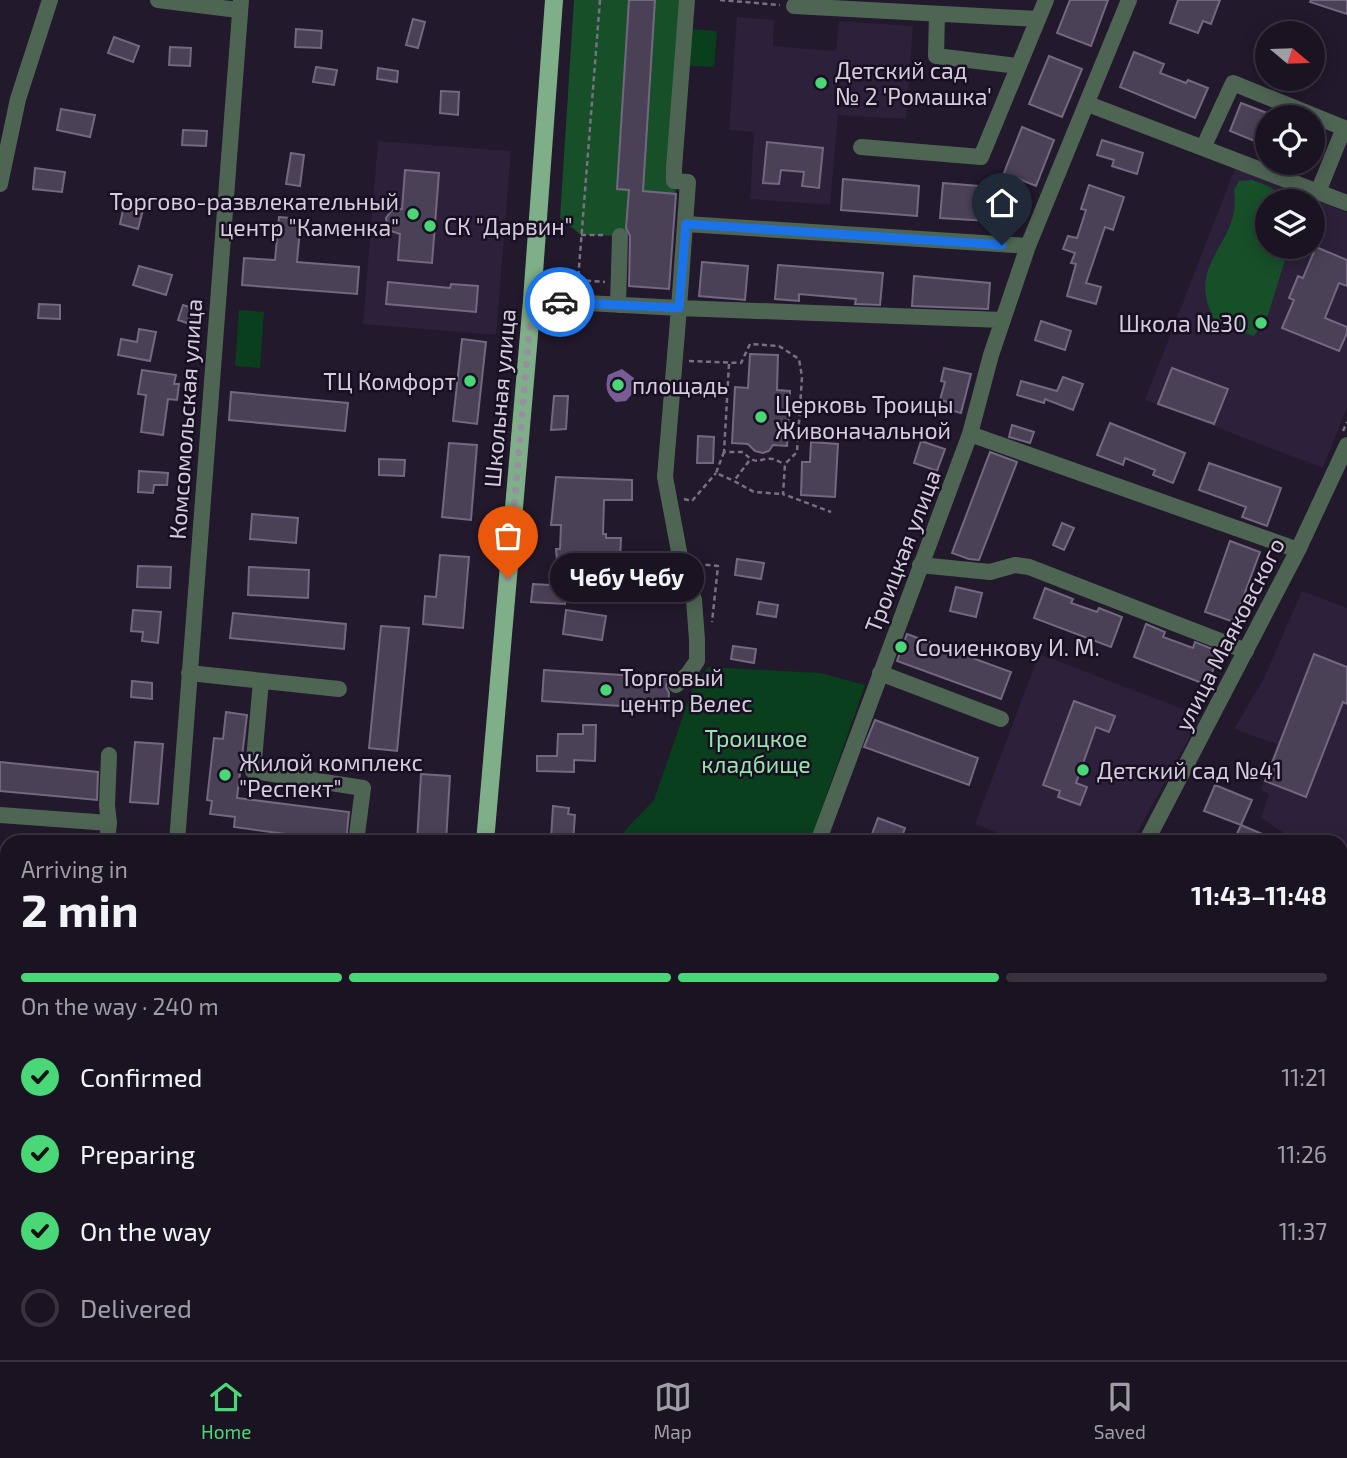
<!DOCTYPE html>
<html lang="en">
<head>
<meta charset="utf-8">
<style>
  body { margin:0; font-family:"Exo 2",sans-serif; background:#231c2a; color:#f1f3f6; height:100vh; display:flex; flex-direction:column; font-size:26px; white-space:nowrap }
  * { box-sizing:border-box; margin:0 }
  p { font-size:23px; color:#9f9ea5 }
  .icon { flex:none; width:38px; height:38px; fill:none; stroke:currentColor; stroke-width:2; stroke-linecap:round; stroke-linejoin:round }
  .map { position:relative; flex:1; overflow:hidden }
  .details { position:absolute; left:0px; top:835px; width:1348px; height:527px; display:flex; flex-direction:column; background:#1a1321; border-radius:21px 21px 0 0; box-shadow:0 4px 18px #0003,0 0 0 2px #38323f }
  .details>* { flex:none }
  .needle { width:46px; rotate:109deg }
  .tools { position:absolute; left:1255px; top:21px; display:grid; gap:14px }
  .tools a { display:grid; place-items:center; width:70px; height:70px; border-radius:50%; background:#1a1321; box-shadow:0 4px 18px #0003,0 0 0 2px #38323f; font-size:35px }
  .pin { position:absolute; display:grid; place-items:center; width:60px; height:60px; color:#fff; margin:-72px -30px; border-radius:50% 50% 50% 0; rotate:-45deg; box-shadow:0 0 7px #0007 }
  .pin .icon { rotate:45deg }
  .courier { position:absolute; display:grid; place-items:center; width:70px; height:70px; margin:-35px; border:5px solid #1a73e8; border-radius:50%; background:#fff; color:#222; box-shadow:0 2px 9px #0007 }
  .bubble { position:absolute; height:49px; border-radius:24px; background:#1a1321; box-shadow:0 4px 18px #0003,0 0 0 2px #38323f; font-size:23px; font-weight:700; line-height:49px; text-align:center }
  .headline em { font-style:normal; font-weight:700 }
  .headline div { display:flex; flex-direction:column-reverse }
  .headline { display:flex; align-items:center; justify-content:space-between; height:119px; padding:0 21px }
  h1 { font-size:46px; font-weight:700; line-height:52px }
  .bar { display:grid; grid-template-columns:repeat(4,1fr); gap:10px 7px; align-content:center; height:84px; padding:0 21px }
  .bar i { height:9px; border-radius:5px; background:#38323f }
  .bar .selected { background:#49d778 }
  .bar p { grid-column:span 4 }
  ol { padding:0 21px; list-style:none }
  li { display:flex; align-items:center; gap:21px; height:77px }
  li p { margin-inline-start:auto }
  li .icon { padding:7px; border-radius:50%; background:#49d778; color:#111; stroke-width:4 }
  li:last-child { color:#9f9ea5 }
  li i { width:38px; height:38px; border:4px solid #38323f; border-radius:50% }
  .tab-bar { display:flex; justify-content:space-around; align-items:center; height:98px; border-top:2px solid #38323f; background:#1a1321; font-size:19px; color:#9f9ea5 }
  .tab-bar a { display:grid; justify-items:center; gap:4px }
  .tab-bar .selected { color:#49d778 }
  .map>svg:first-child { display:block }
  .built { fill:#2d203a; fill-rule:evenodd }
  .green { fill:#093f1d }
  .forest { fill:#174f29 }
  .water { fill:#775d93 }
  .building { fill:#4b4157; stroke:#736880; stroke-width:2 }
  .lines { fill:none; stroke-linecap:round; stroke-linejoin:round }
  .path { stroke:#787181; stroke-width:2.5; stroke-dasharray:5 3.5; stroke-linecap:butt }
  .minor { stroke:#4f6554; stroke-width:16 }
  .major { stroke:#7faf89; stroke-width:18 }
  .done { stroke:#968f9e; stroke-width:7; stroke-dasharray:0 12.6 }
  .route { stroke:#1a73e8; stroke-width:9 }
  .poi-dot { fill:#49d778; stroke:#190f22; stroke-width:2.5 }
  .labels { text-anchor:middle; dominant-baseline:central; stroke-width:5; stroke-linejoin:round; paint-order:stroke }
  .poi-label { font-size:23px; fill:#d4cedc; stroke:#190f22; text-anchor:start }
  .street-label { font-size:23px; fill:#d4cedc; stroke:#190f22 }
  .park-label { font-size:23px; fill:#96e6a9; stroke:#190f22 }
</style>
</head>
<body>
<div class="map">
<svg width="1347" height="1360" viewBox="0 0 1347 1360">
  <rect width="100%" height="100%" fill="#22192c"/>
  <path class="built" d="M737,17L774,20L773,46L836,51L839,21L913,26L906,119L838,115L830,205L750,199L754,132L729,130Z
    M378,141L511,151L496,335L363,324Z
    M1236,166L1347,213V407L1323,468L1145,400ZM1267,201H1312V247H1267Z
    M1302,591L1347,608V859L1341,856L1340,842H1304L1287,835L1261,818L1269,794L1261,790L1277,744L1234,729L1264,678Z
    M1039,654L1201,716L1132,842H1021L975,824Z
    M0,1154L7,1155V1304H0Z
    M230,1354H341V1360H229Z"/>
  <path class="green" d="M685,29L717,31L714,67L682,65Z
    M239,310L264,312L260,368L235,366Z
    M708,667L820,673L865,685L810,842H614L654,800L692,690Z"/>
  <path class="forest" d="M574,0H629L617,189L629,190L626,236L581,235L560,218Z
    M655,0H687L674,181L676,194L643,191Z
    M1252,180C1264,184 1278,189 1285,201H1267V247H1289L1268,315L1254,336L1217,324C1180,263 1243,245 1234,190L1239,181Z"/>
  <path class="water" d="M622,369L634,378L633,393L626,401L616,402C606,394 605,387 608,375Z"/>
  <path class="building" d="M629,0H655L643,191L676,194L669,289L629,286L630,236L626,228L629,190L617,189Z
    M1070,0H1108L1091,46L1057,33Z
    M1178,0H1220L1211,24L1203,21L1198,33L1170,23Z
    M1311,0H1347V14L1310,2Z
    M413,19L425,22L418,48L406,45Z
    M296,29L322,31L321,48L295,47Z
    M114,37L139,46L133,62L108,53Z
    M170,47L191,48L190,66L169,65Z
    M1134,52L1164,64L1160,73L1186,83L1188,80L1208,88L1195,118L1120,87Z
    M1049,56L1082,69L1062,117L1029,104Z
    M316,67L337,70L334,85L313,82Z
    M378,68L398,71L397,82L377,79Z
    M441,91L459,92L458,115L440,113Z
    M1241,103L1267,113V146L1230,131Z
    M61,109L95,115L90,137L57,130Z
    M1022,127L1054,140L1036,186L1004,173Z
    M183,130L207,131L206,146L182,145Z
    M1102,140L1143,153L1137,174L1112,166L1114,160L1097,155Z
    M767,142L823,148L819,188L802,186L804,172L781,170L779,184L763,183Z
    M291,153L304,155L300,186L286,184Z
    M35,168L65,172L62,192L33,189Z
    M405,170L439,173L432,263L398,260L400,234L391,231L387,225L386,218L392,210L402,209Z
    M843,179L919,186L917,216L841,210Z
    M943,183L991,187L989,221L940,218Z
    M1089,185L1124,197L1113,230L1105,227L1086,283L1101,287L1096,304L1067,296L1076,264L1071,263L1075,253L1063,249L1068,236L1077,238L1086,210L1081,209Z
    M124,205L143,210L138,229L120,224Z
    M279,217L301,219L297,262L359,267L357,294L242,285L244,258L275,260Z
    M1316,247L1347,260V286L1339,283L1325,318L1347,327V333L1339,351L1282,328L1294,300L1289,298L1298,276L1303,278Z
    M702,262L748,266L745,300L699,296Z
    M778,265L883,273L880,305L855,304L856,299L799,294V301L775,299Z
    M139,266L172,275L166,295L133,285Z
    M914,276L990,283L988,309L912,306Z
    M388,282L450,288L451,284L478,286L476,312L386,304Z
    M39,304L60,305V319L38,318Z
    M183,305L198,310L193,325L178,320Z
    M1041,321L1071,331L1065,350L1035,340Z
    M139,329L156,332L150,361L118,355L121,339L137,342Z
    M462,339L486,342L477,424L453,421Z
    M750,354L778,355L777,390L790,391L787,446L773,445L769,451L763,453L755,451L748,444L732,443L735,387L748,388Z
    M944,368L971,374L961,413L946,409L948,402L940,400L945,382L941,381Z
    M1172,368L1228,389L1214,424L1158,404Z
    M142,370L176,375L174,384H179L177,400L168,399L163,435L141,432L146,395L138,394Z
    M1063,377L1083,384L1073,410L1045,399L1044,403L1017,395L1021,381L1057,391Z
    M231,392L348,403L345,431L229,420Z
    M554,396H568L566,429L551,430Z
    M1110,423L1185,453L1173,483L1153,475L1155,470L1125,458L1123,465L1097,455Z
    M1012,425L1034,432L1030,443L1009,437Z
    M698,436L714,437L713,463H697Z
    M921,441L945,449L937,471L914,463Z
    M811,442L838,444L835,497L801,495L802,462H810Z
    M449,443L477,445L471,520L442,517Z
    M990,452L1017,462L979,560L969,559L952,553Z
    M379,459L405,460L404,476L379,475Z
    M1209,463L1281,488L1267,526L1242,517L1246,507L1199,490Z
    M139,471L168,473L167,485H154L153,493L138,492Z
    M556,477L632,480V500H604L603,534H606V538H621L619,582L617,584L559,582L556,549H560L561,525H551Z
    M252,514L298,518L296,543L250,539Z
    M1062,523L1074,528L1064,550L1053,545Z
    M1230,541L1260,552L1234,622L1205,612Z
    M440,555L469,557L463,628L423,624L425,596L436,597Z
    M737,559L764,563L761,579L735,575Z
    M138,566L171,567L170,588L137,587Z
    M249,567L309,570L308,598L248,595Z
    M533,584L566,586L565,604L531,602Z
    M956,587L982,593L976,617L950,611Z
    M1045,588L1073,599L1071,603L1097,612L1099,608L1122,617L1111,647L1034,618Z
    M759,602L778,605L776,617L757,614Z
    M133,610L161,612L158,643L142,641L143,632L131,631Z
    M566,610L606,616L602,640L563,634Z
    M233,613L346,624L344,649L230,638Z
    M1146,624L1165,632L1163,637L1193,648L1195,642L1220,652L1207,685L1134,657Z
    M381,626L409,628L397,751L369,748Z
    M907,634L1011,672L1001,699L897,661Z
    M733,646L756,649L754,663L731,659Z
    M1314,654L1347,667V704L1343,702L1306,797L1265,781Z
    M544,670L668,678L666,687L669,693L668,709L542,701Z
    M132,681L152,683V699L131,697Z
    M1074,701L1115,716L1109,732L1096,727L1076,783L1087,787L1080,805L1058,797L1060,791L1043,785Z
    M226,712L247,715L237,798L349,812L346,842L234,827L235,817L210,814L212,801L207,800L214,738L223,739Z
    M875,720L978,758L969,785L864,747Z
    M583,725H596L595,761L574,760V772L537,771V756H557L558,734H583Z
    M135,742L163,744L158,804L130,802Z
    M0,762L98,772L97,800L0,791Z
    M421,774L450,776L446,842H417Z
    M1215,785L1252,800L1241,825L1204,811Z
    M553,806L569,808L568,814L575,815L573,841L551,839Z
    M878,818L905,828L900,842H869Z
    M1241,825L1281,842H1233Z"/>
  <g class="lines">
    <path class="path" d="M600,0L578,280L605,282
      M720,0L780,5
      M581,235H606
      M689,361L741,363L750,344L779,346L799,359L802,377L797,452L785,464L783,494L831,512
      M729,364L724,452H743C759,468 758,457 773,459C777,460 781,463 785,464
      M1343,431L1347,422
      M724,452L716,473L734,481
      M749,461L734,481L754,492L783,494
      M684,499L692,501L716,473
      M697,564L718,566L712,622
      M0,943L7,944
      M891,1360V1354"/>
    <path class="minor" d="M158,0L238,10
      M794,6L1038,19
      M937,14L936,56L1018,66
      M1088,104L1347,203
      M861,147L981,157L1046,0
      M1203,148L1233,83L1344,128L1318,192
      M0,184L18,99L50,0
      M686,224L1028,246
      M532,300L679,308L688,182L674,181V168L687,0
      M618,305L620,236
      M970,434L1298,550
      M920,565L990,572L1015,565L1029,567L1246,651
      M189,673L339,689
      M880,673L1001,719
      M261,681L253,771L363,788L356,842
      M676,685L688,674L697,661V640L694,600L681,562L665,477L679,308L1003,320
      M0,815L109,823L107,842
      M109,823L107,806L109,755
      M177,842L241,0
      M818,842L970,434L991,355L1028,246L1129,0
      M1146,842L1298,550L1347,445
      M0,894H7
      M0,967L7,968
      M1340,1034L1347,1037
      M1009,1354L1070,1360
      M1130,1354L1131,1360
      M138,1360L139,1354"/>
    <path class="major" d="M485,842L532,300L554,0
      M441,1360V1354"/>
  </g>
  <g class="lines">
    <path class="done" d="M508,578L532,300L560,302"/>
    <path class="route" d="M560,302L679,308L686,224L1002,245"/>
  </g>
  <g class="poi-dot">
    <circle cx="821" cy="83" r="7"/>
    <circle cx="413" cy="214" r="7"/>
    <circle cx="430" cy="226" r="7"/>
    <circle cx="1261" cy="323" r="7"/>
    <circle cx="470" cy="381" r="7"/>
    <circle cx="618" cy="385" r="7"/>
    <circle cx="761" cy="417" r="7"/>
    <circle cx="901" cy="647" r="7"/>
    <circle cx="606" cy="690" r="7"/>
    <circle cx="1083" cy="770" r="7"/>
    <circle cx="225" cy="775" r="7"/>
  </g>
  <g class="labels">
    <g class="poi-label">
      <text x="835" y="70">Детский сад<tspan x="835" dy="26">№ 2 'Ромашка'</tspan></text>
      <text x="399" y="201" text-anchor="end">Торгово-развлекательный<tspan x="399" dy="26">центр "Каменка"</tspan></text>
      <text x="444" y="226">СК "Дарвин"</text>
      <text x="1247" y="323" text-anchor="end">Школа №30</text>
      <text x="456" y="381" text-anchor="end">ТЦ Комфорт</text>
      <text x="632" y="385">площадь</text>
      <text x="775" y="404">Церковь Троицы<tspan x="775" dy="26">Живоначальной</tspan></text>
      <text x="915" y="647">Сочиенкову И. М.</text>
      <text x="620" y="677">Торговый<tspan x="620" dy="26">центр Велес</tspan></text>
      <text x="239" y="762">Жилой комплекс<tspan x="239" dy="26">"Респект"</tspan></text>
      <text x="1097" y="770">Детский сад №41</text>
    </g>
    <g class="street-label">
      <text transform="translate(499 398) rotate(-85)">Школьная улица</text>
      <text transform="translate(185 419) rotate(-86)">Комсомольская улица</text>
      <text transform="translate(902 551) rotate(-69)">Троицкая улица</text>
      <text transform="translate(1229 634) rotate(-63)">улица Маяковского</text>
    </g>
    <g class="park-label">
      <text x="756" y="738">Троицкое<tspan x="756" dy="26">кладбище</tspan></text>
    </g>
  </g>
</svg>
<div class="tools">
<a><svg class="needle" viewBox="-14 -14 28 28"><path d="M0-13l5 13h-10z" fill="#e53935"/><path d="M0 13l5-13h-10z" fill="#9f9ea5"/></svg></a>
<a><svg class="icon" aria-label="locate" viewBox="0 0 24 24"><circle cx="12" cy="12" r="6"/><path d="M12 2v4M12 18v4M2 12h4M18 12h4"/></svg></a>
<a><svg class="icon" aria-label="layers" viewBox="0 0 24 24"><path d="M12 4l9 5-9 5-9-5zM3 14l9 5 9-5"/></svg></a>
</div>
<div class="pin" style="left:508px;top:578px;background:#ea580c"><svg class="icon" aria-label="bag" viewBox="0 0 24 24"><path d="M5 8h14l-1 12H6zM9 8a3 3 0 0 1 6 0"/></svg></div>
<div class="pin" style="left:1002px;top:245px;background:#1f2937"><svg class="icon" aria-label="home" viewBox="0 0 24 24"><path d="M3 11l9-7 9 7M6 9v11h12V9"/></svg></div>
<div class="courier" style="left:560px;top:302px"><svg class="icon" aria-label="car" viewBox="0 0 24 24"><path d="M5 17H2v-5l4-1 3-4h7l3 4 3 1v5h-3M9 17h6M6 11h13"/><circle cx="7" cy="17" r="2"/><circle cx="17" cy="17" r="2"/></svg></div>
<div class="bubble" style="left:550px;top:553px;width:154px">Чебу Чебу</div>
<section class="details">
<div class="headline"><div><h1>2 min</h1><p>Arriving in</p></div><em>11:43–11:48</em></div>
<div class="bar"><i class="selected"></i><i class="selected"></i><i class="selected"></i><i></i><p>On the way · 240 m</p></div>
<ol>
<li><svg class="icon" aria-label="check" viewBox="0 0 24 24"><path d="M5 12l5 5 9-10"/></svg>Confirmed<p>11:21</p></li>
<li><svg class="icon" aria-label="check" viewBox="0 0 24 24"><path d="M5 12l5 5 9-10"/></svg>Preparing<p>11:26</p></li>
<li><svg class="icon" aria-label="check" viewBox="0 0 24 24"><path d="M5 12l5 5 9-10"/></svg>On the way<p>11:37</p></li>
<li><i></i>Delivered</li>
</ol>
</section>
</div>
<nav class="tab-bar">
<a class="selected"><svg class="icon" aria-label="home" viewBox="0 0 24 24"><path d="M3 11l9-7 9 7M6 9v11h12V9"/></svg>Home</a>
<a><svg class="icon" aria-label="map" viewBox="0 0 24 24"><path d="M3 6l6-2 6 2 6-2v14l-6 2-6-2-6 2zM9 4v14M15 6v14"/></svg>Map</a>
<a><svg class="icon" aria-label="saved" viewBox="0 0 24 24"><path d="M7 4h10v16l-5-4-5 4z"/></svg>Saved</a>
</nav>
</body>
</html>
